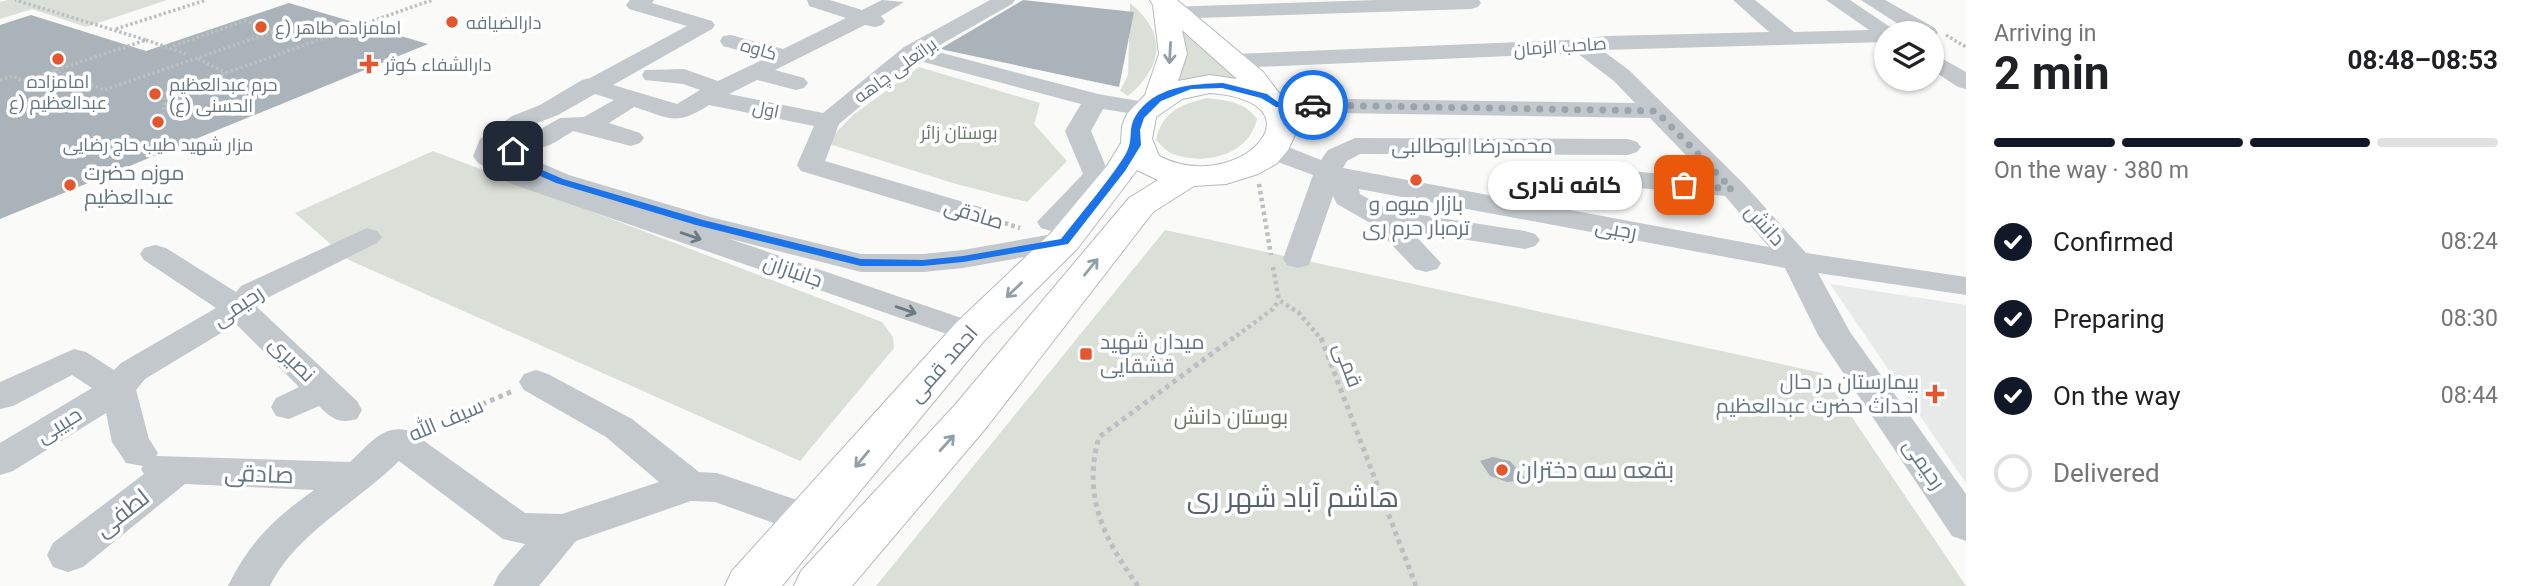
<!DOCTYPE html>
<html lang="en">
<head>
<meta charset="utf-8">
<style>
  body { margin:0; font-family:Roboto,Cairo,sans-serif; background:#f6f6f6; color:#202124; height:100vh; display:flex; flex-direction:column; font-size:26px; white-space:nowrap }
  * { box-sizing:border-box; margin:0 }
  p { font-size:23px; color:#757577 }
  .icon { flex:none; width:38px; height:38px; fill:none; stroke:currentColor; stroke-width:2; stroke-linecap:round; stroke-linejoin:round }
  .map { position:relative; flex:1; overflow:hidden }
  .sheet { display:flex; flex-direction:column; background:#fff; width:560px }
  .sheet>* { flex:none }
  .controls { position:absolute; left:1874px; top:21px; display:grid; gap:14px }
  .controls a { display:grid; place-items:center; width:70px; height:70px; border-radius:50%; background:#fff; box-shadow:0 2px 5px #0004; font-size:35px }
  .pin { position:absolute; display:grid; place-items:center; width:60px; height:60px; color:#fff; margin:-30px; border-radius:14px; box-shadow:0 4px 10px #0006 }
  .courier { position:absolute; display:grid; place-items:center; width:70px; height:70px; margin:-35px; border:5px solid #1a73e8; border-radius:50%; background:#fff; color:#222; box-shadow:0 2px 9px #0007 }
  .bubble { position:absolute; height:49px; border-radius:24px; background:#fff; box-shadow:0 2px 5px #0004; font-size:23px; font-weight:700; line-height:49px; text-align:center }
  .summary em { font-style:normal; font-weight:700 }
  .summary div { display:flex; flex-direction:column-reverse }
  .summary { display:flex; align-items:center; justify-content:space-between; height:119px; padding:0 28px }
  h1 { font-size:46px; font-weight:700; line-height:52px }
  .bar { display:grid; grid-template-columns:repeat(4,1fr); gap:10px 7px; align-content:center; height:84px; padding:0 28px }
  .bar i { height:9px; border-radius:5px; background:#e0e0e0 }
  .bar .current { background:#111827 }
  .bar p { grid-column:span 4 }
  ol { padding:0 28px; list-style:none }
  li { display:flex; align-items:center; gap:21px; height:77px }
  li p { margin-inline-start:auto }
  li .icon { padding:7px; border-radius:50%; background:#111827; color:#fff; stroke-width:4 }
  li:last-child { color:#757577 }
  li i { width:38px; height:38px; border:4px solid #e0e0e0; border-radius:50% }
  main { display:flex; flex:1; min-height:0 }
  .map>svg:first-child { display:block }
  .built { fill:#e8e9e9 }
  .green { fill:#dadfd7 }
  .building { fill:#aab3b9 }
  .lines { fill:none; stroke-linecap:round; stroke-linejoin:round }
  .major-casing { stroke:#b5babe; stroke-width:2 }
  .path-far2 { stroke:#bbbfc2; stroke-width:3.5; stroke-dasharray:2.5 2.5; stroke-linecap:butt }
  .path-far1 { stroke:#bbbfc2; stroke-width:4.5; stroke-dasharray:3.5 3.5; stroke-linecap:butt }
  .path { stroke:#bbbfc2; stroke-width:5; stroke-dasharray:4.5 4.5; stroke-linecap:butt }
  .minor { fill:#c3c8cc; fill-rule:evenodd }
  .major { fill:#fff; fill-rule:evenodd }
  .oneway { stroke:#939fa8 }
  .oneway2 { stroke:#6a7a87 }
  .route { fill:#1a73e8 }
  .done { stroke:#99a4ac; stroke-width:7; stroke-dasharray:0 12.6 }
  .poi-dot { fill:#e4572e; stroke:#fff; stroke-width:2.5 }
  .labels { text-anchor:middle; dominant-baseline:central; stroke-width:7; stroke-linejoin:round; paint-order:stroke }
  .far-poi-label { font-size:18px; fill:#657683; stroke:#fff; text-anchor:start }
  .far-street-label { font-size:18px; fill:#657683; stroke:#fff }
  .far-park-label { font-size:18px; fill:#687a64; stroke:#fff }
  .street-label { font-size:21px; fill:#657683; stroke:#fff }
  .poi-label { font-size:21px; fill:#657683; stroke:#fff; text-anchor:start }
  .park-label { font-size:21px; fill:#687a64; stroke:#fff }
  .near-poi-label { font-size:24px; fill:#657683; stroke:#fff; text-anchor:start }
  .near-street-label { font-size:24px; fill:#657683; stroke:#fff }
  .near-neighbourhood-label { font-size:28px; fill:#57646e; stroke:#fff }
</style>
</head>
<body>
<main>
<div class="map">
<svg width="1966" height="586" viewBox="0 0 1966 586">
  <rect width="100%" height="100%" fill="#fafaf8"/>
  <path class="built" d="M1830,284L1966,305V483Z"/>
  <path class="green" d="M8,0H167L86,27L32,9L0,19V2Z
    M1130,3C1167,33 1164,66 1128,96L1120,91L1128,75Z
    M1180,29L1216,55L1244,83L1174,79Z
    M919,67L1040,103L1034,124L1067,161L1027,202L956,184L826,143L853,115Z
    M1207,98C1228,101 1244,101 1257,119C1249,155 1205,166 1173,154C1167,152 1161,145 1156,140C1162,112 1181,104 1207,98Z
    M433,151L882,322L893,337L894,348L800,461L349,260L295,213Z
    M1165,230L1822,373L1966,586H876Z"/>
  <path class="building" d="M1023,0L1134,12L1119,87L940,49Z
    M289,3L428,44L0,219V25L31,15L146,51Z
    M1493,457L1510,461L1527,480L1507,482L1490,476L1480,461Z"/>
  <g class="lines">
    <defs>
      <path id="major" d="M1150,0H1177L1263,72L1295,114L1299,126L1288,150L1276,164L1258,174L1226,184L1194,186L1153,212L986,428L852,586H794L801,571L954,406L1129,198L1158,180L1137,170L1077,249L984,341L782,586H725L732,571L956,323L1051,233L1107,166L1121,143L1122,126L1127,114L1145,95L1159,54L1153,5ZM1182,30L1237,79L1210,75L1178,81L1187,54ZM1210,93C1328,102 1238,197 1159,156L1152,139L1156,117L1182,99Z"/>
    </defs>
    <use href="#major" class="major-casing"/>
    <path class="path-far2" d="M116,29L206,0
      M275,31L295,35
      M1946,35L1966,47
      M146,40L189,55
      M198,59L229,74
      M54,70L104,90L275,31L245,21L170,47
      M0,80L13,76L23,81L146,40L15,0
      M163,115L166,94L432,0"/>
    <path class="path-far1" d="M1259,184L1271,255
      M998,221L1020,228
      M1273,267L1279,300L1299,313L1322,340
      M1231,340L1273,309L1279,300"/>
    <path class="path" d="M1321,338L1416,586
      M424,429L513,391
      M1138,586C1104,539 1082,496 1099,437L1233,338"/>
    <path class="minor" d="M630,0H654L652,3L712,21L715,25L712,29L613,85L677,104L700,90L683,84L645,80L642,75L645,70L684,69L718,81L766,58L723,46L720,41L723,36L731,35L783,49L846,18L809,6L807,0H830L862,10L882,0L904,2L881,16L885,21L882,25L875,27L865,25L775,70L804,78L808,83L804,88L796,90L757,80L729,94L823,113L904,47L990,0H1015L1012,4L931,50L1098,94L1156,104L1159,109L1156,114L1147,116L1103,109L1091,131L1109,174L1108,180L1061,228L1051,231L1041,228L1037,222L1083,174L1065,131L1081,104L916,60L839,124L825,161L987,209L991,215L987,221L977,224L967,221L801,171L797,165L814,126L709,105C675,127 670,118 634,107L609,123L640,133L644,138L640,143L631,146L573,131C558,140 545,152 527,147L541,163L569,175L710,217L861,254H923L963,250L1064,232L1074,235L1079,241L1074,247L1064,250L963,268L923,272H861L727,238L982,325L987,332L982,339L970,342L509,183L477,162L473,156L480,139L512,116L540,105L582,80L590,78L687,26L629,9L626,5ZM595,94L614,100L584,117L560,118L530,135L532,125L558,115Z
      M1377,0H1479L1481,3L1478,7L1471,9L1166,19L1159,17L1156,13L1159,9L1166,7Z
      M1733,0H1755L1794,32L1869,30L1826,0H1850L1899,33H1886V42L1602,50L1630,71L1743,183L1806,253L1966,277V295L1818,273L1850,332L1966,494V541L1952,536L1818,335L1785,268L1359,189L1360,194L1389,210L1525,231L1535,234L1540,240L1535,246L1525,249L1411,231L1441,263L1437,269L1426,272L1415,269L1372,224L1337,204L1333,196L1309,265L1298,268L1287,265L1283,259L1313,175L1265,157L1261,151L1265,145L1274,143L1283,145L1321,160L1328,150L1355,138L1628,139L1637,142L1641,147L1637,152L1628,155L1360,154L1347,161L1343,168L1769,247L1725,196L1563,181L1554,179L1550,173L1554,167L1563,165L1708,178L1650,118L1276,112L1267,110L1264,105L1267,100L1276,98L1635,103L1614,81L1577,53L1234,68L1226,66L1223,61L1226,56L1234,54L1569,40L1607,36L1769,32Z
      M1861,0H1885L1935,28L1938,33L1932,38V33H1912Z
      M1932,53L1966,72V89L1958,87L1932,70Z
      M367,228L377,231L382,237L377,243L263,300L257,307L357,401L362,410L357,419C339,424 332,419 319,406L289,419L276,416L271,407L276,398L299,387L236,324L145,379L136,390L149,439L158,453L156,456L350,462C369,445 383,423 410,431L525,513L562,514L659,482L606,437L524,390L519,382L524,374L536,370L548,374L632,419L699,472L717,473L824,509L830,520L824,531L810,536L715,502L691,501L576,541L539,586H493L499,574L525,544L503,539L399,461C359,501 295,534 270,586H228C250,541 274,519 314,490L185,484L83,567L68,572L53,567L47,555L53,543L144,474L141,469L143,466L126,463L112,442L106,413L13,471L0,475V443L92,388L72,375L13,406L0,409V382L74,349L86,352L114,370L121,363L216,308L144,260L140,254L144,248L155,245L166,248L236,292L241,286Z"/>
    <use href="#major" class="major"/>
  </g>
  <defs><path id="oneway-shaft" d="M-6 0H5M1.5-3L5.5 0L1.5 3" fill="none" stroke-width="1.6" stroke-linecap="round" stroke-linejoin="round" transform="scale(1.75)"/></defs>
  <g class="oneway">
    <use href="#oneway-shaft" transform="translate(1170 53) rotate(93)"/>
    <use href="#oneway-shaft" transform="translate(1091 267) rotate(-51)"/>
    <use href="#oneway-shaft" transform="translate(1014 290) rotate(136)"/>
    <use href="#oneway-shaft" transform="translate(947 443) rotate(-48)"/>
    <use href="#oneway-shaft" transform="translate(862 459) rotate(130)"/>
  </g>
  <g class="oneway2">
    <use href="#oneway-shaft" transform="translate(691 236) rotate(19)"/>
    <use href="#oneway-shaft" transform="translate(906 310) rotate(19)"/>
  </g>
  <path class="route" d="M1223,83L1267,94L1278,102L1313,103L1318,105L1313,108L1276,107L1261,98L1222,88L1191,89L1161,101L1144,118L1140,130L1141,145L1125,171L1068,244L963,262L923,266H861L696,225L556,183L529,171L508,151L516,149L535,167L563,179L703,220L861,259L923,260L963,256L1061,239C1082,212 1105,186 1124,157C1135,140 1127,131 1135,117C1153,86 1192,84 1223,83Z"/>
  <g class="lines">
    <path class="done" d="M1313,105L1656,111L1732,189L1684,185"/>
  </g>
  <g class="poi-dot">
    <circle cx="452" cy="22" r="7"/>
    <circle cx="261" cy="27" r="7"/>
    <circle cx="58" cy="59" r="7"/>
    <path d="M365.5 53.5h7v7h7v7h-7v7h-7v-7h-7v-7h7z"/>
    <circle cx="155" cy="94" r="7"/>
    <circle cx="158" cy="122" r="7"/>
    <circle cx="1416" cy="180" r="7"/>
    <circle cx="70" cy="185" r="7"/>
    <rect x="1079" y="347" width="14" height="14" rx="3.5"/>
    <path d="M1931.5 383.5h7v7h7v7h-7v7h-7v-7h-7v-7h7z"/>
    <circle cx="1502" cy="470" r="7"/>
  </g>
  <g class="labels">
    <g class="far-poi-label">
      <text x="466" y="22">دارالضیافه</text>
      <text x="275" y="27">امامزاده طاهر (ع</text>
      <text x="385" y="64">دارالشفاء کوثر</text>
      <text x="58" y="81" text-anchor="middle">امامزاده<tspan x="58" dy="21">عبدالعظیم (ع</tspan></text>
      <text x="169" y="84">حرم عبدالعظیم<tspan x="169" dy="21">الحسنی (ع)</tspan></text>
      <text x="158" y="144" text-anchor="middle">مزار شهید طیب حاج رضایی</text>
    </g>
    <g class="far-street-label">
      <text transform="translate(1560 46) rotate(-4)">صاحب الزمان</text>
      <text transform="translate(759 49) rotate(16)">کاوه</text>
      <text transform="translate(895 70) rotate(-36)">براتعلی چاهه</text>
      <text transform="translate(766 109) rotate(11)">اول</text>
    </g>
    <g class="far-park-label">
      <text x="959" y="132">بوستان زائر</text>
    </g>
    <g class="street-label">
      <text x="1472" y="146">محمدرضا ابوطالبی</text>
      <text transform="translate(974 214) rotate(17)">صادقی</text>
      <text transform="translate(1765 225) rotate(48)">دانش</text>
      <text transform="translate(1616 229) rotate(10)">رجبی</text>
      <text transform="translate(793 271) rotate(19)">جانبازان</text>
      <text transform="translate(238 306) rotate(-34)">رحیمی</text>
      <text transform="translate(292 359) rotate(44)">نصیری</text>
      <text transform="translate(943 364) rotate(-49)">احمد قمی</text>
      <text transform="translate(1348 365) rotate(69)">قمی</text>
      <text transform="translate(446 420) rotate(-23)">سیف الله</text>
      <text transform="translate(59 425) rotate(-32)">حبیبی</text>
      <text transform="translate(1924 464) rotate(55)">رحیمی</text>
    </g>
    <g class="poi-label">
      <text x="84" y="173">موزه حضرت<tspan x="84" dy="24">عبدالعظیم</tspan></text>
      <text x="1416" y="204" text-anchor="middle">بازار میوه و<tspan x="1416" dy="24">تره‌بار حرم ری</tspan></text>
      <text x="1100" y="342">میدان شهید<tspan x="1100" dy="24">قشقایی</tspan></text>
      <text x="1919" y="382" text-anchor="end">بیمارستان در حال<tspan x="1919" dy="24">احداث حضرت عبدالعظیم</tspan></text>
    </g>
    <g class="park-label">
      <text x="1231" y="417">بوستان دانش</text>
    </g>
    <g class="near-poi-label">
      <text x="1516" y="470">بقعه سه دختران</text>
    </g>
    <g class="near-street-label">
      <text transform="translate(259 474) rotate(2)">صادقی</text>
      <text transform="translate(122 513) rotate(-38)">لطفی</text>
    </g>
    <g class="near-neighbourhood-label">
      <text x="1293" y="497">هاشم آباد شهر ری</text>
    </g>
  </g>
</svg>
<div class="controls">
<a><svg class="icon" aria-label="layers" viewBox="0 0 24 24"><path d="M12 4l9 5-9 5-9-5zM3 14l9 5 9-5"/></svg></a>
</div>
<div class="pin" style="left:1684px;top:185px;background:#ea580c"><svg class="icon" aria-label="bag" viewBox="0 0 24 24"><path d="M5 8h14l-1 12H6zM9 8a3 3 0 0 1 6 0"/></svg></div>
<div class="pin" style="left:513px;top:151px;background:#1f2937"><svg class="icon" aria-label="home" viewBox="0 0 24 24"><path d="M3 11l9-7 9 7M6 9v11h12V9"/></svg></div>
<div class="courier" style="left:1313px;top:105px"><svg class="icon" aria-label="car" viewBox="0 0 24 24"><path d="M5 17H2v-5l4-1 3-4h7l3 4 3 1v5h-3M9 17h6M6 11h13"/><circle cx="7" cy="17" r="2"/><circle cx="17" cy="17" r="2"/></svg></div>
<div class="bubble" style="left:1488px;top:161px;width:154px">کافه نادری</div>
</div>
<section class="sheet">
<div class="summary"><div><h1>2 min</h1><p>Arriving in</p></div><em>08:48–08:53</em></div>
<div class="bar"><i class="current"></i><i class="current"></i><i class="current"></i><i></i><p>On the way · 380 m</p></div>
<ol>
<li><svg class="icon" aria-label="check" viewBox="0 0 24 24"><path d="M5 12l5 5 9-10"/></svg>Confirmed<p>08:24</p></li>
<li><svg class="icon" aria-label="check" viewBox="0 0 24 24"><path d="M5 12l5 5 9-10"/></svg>Preparing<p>08:30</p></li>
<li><svg class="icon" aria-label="check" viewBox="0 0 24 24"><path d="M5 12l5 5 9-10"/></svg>On the way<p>08:44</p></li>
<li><i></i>Delivered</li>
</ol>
</section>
</main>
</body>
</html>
